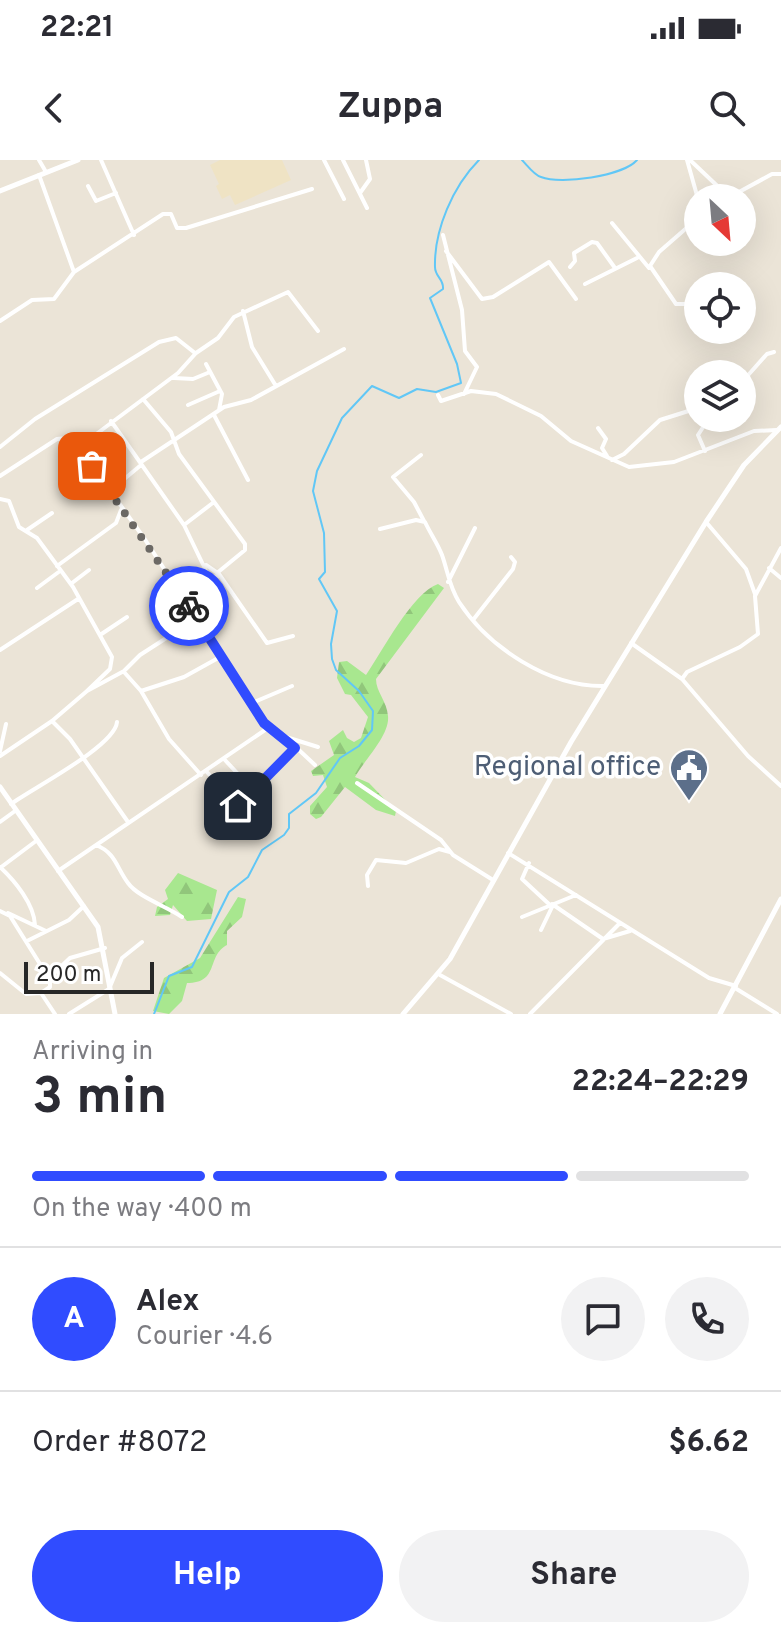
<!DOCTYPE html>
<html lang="en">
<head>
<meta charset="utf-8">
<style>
  body { margin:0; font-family:Overpass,sans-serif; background:#f2f2f3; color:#2b2b33; height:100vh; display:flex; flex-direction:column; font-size:30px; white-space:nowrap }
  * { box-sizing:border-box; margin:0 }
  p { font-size:26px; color:#7c7c81 }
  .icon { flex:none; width:44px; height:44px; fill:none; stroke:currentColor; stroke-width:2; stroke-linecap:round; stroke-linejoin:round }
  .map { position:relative; height:854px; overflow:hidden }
  .side { display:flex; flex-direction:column; background:#fff; flex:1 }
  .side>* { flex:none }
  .needle { width:52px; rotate:154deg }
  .controls { position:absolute; left:684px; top:24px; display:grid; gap:16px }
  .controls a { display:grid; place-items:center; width:72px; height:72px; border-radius:50%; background:#fff; box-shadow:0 8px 32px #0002; font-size:40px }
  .scale { position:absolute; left:24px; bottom:20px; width:130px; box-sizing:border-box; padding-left:8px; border:4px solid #272727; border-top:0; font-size:22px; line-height:28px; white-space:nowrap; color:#272727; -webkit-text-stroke:6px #fff; paint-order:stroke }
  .pin { position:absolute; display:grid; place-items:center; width:68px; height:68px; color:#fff; margin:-34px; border-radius:16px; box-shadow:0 4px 12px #0006 }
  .courier { position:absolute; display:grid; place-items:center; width:80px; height:80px; margin:-40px; border:6px solid #304cff; border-radius:50%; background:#fff; color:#222; box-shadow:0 2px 10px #0007 }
  .head em { font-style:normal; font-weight:700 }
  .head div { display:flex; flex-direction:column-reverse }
  .head { display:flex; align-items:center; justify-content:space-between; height:136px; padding:0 32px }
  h1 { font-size:52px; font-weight:700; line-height:60px }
  .bar { display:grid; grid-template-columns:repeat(4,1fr); gap:12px 8px; align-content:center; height:96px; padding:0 32px }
  .bar i { height:10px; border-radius:6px; background:#e1e1e2 }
  .bar .selected { background:#304cff }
  .bar p { grid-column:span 4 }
  .line { display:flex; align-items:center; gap:20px; padding:0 32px; border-top:2px solid #e1e1e2 }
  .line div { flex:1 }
  .round { display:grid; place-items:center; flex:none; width:84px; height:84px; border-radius:42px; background:#f2f2f3 }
  .cta { display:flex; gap:16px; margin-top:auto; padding:16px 32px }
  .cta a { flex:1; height:92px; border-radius:48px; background:#304cff; color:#fff; font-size:32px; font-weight:700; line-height:92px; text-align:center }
  .cta a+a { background:#f2f2f3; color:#2b2b33 }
  .status { display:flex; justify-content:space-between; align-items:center; height:56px; padding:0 40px; background:#fff; direction:ltr }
  .status svg { height:22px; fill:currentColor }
  header { display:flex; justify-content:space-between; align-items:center; height:104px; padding:0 32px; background:#fff; font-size:36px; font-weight:700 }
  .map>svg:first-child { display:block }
  .education { fill:#efe3c4 }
  .forest { fill:url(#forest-firs) }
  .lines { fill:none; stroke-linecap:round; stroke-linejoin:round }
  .stream { stroke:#61c7f6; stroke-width:2 }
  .minor { stroke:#fff; stroke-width:4 }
  .tertiary { stroke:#fff; stroke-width:5 }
  .done { stroke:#6c6965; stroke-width:8; stroke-dasharray:0 14.4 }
  .route { stroke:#304cff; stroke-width:10 }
  .labels { text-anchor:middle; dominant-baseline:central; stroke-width:7; stroke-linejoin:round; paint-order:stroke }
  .service-label { font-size:28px; fill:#4e5e75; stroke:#fff; text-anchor:end }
</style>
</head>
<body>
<div class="status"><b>22:21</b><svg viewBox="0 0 49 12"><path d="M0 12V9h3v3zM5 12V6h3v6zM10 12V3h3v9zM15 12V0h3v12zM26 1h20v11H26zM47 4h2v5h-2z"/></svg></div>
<header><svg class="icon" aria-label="back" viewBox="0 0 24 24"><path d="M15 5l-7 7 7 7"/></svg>Zuppa<svg class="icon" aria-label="search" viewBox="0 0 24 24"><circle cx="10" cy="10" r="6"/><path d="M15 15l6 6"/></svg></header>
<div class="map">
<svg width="781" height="854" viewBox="0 0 781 854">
  <defs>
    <pattern id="forest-firs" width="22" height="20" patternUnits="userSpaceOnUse" patternTransform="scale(2)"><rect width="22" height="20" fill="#a8e78f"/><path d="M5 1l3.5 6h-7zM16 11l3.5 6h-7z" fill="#91c67b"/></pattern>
  </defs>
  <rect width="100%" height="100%" fill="#ebe4d7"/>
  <path class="education" d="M220,0H282L291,20L235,45L230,35L222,39L216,26L219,24L210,5Z"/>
  <path class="forest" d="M438,424L444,428L376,519C376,532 387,541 388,556C390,575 365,599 355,617L369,623L396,651L395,656L376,650L345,627L321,657L316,659L310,654V646L327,627L323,615L313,616L311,611L334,595L329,581L343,570L347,578L354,582L361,578L368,557L351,535L345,534L337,518L339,502L347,501L366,515C382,492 412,433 438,424Z
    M178,713L217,730L211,759L187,761L173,745L170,755L155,756L157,747L168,739L165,730Z
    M238,737L246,739L242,757L227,771V785C206,796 220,823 187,823L182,841L169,854L153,851L164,818L200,798Z"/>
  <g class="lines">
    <path class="stream" d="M522,0C527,5 534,15 541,17C561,25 623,16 637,0
      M154,854L169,816L192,807L229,732L248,717L262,690L284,675L289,668V654L316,633L340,598L359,586L372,570L373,551L359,531L336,510L332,499L331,484L337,451L319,419L325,412L324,373L313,331L317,311L342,258L372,226L399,238L417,229L436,232L461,223L457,204L430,138L443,129C444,119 435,117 435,107C434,70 453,26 479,0"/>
    <path class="minor" d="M39,0L46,12
      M101,0L134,75
      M324,0L344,39
      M343,0L367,48
      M687,0L698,39
      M690,0L729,37
      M39,15L74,112
      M88,26L96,41L116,33
      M360,33L370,19L366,0
      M728,38L772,14H781
      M698,58L659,92L650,106L676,144H698
      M612,63L649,108
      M443,75L462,150L465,191L477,207L464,234
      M446,91L482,139L493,137L549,102L576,139
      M570,107L575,101L574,93L592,82L597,83L615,108
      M585,124L637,98
      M243,151L252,187L276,226
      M0,161L32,140L54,139L74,112L163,54H171L177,68H186L312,29
      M206,204L222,234L219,250
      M174,218L193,219L210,212
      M742,222L767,194L774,192
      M438,235L441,241L471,231L496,234L541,256L571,281L629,307L674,302L754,271L777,270
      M143,239L171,272L179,294L245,384V390L217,413
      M188,245L220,231
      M214,255L248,320
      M111,261L184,365L209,417
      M598,268L606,279L602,288L607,296
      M76,283L95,275L178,213L196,193L218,178L234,157L288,132L318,171
      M0,287L35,259L159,182L176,178L195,193
      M705,291L698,275L709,258
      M421,295L393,317L414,342L424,361
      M612,300L624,294L660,260L698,248
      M141,302L224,247L251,240L344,189
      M0,316L57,279L66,278L76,283L144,378L268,568L58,711
      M65,319L69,301L78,286
      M110,331L141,305
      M0,339L9,341L19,367L37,378L73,427L112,497L110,509L87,531
      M706,362L746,409L755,434
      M184,365L214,342
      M380,369L416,360L425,362C430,373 438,384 442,395C448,412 449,426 459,442C489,488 549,527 604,526
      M27,370L52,353
      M206,405L219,414L267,483L293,476
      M57,406L116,363L121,350
      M769,408L781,418
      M448,422L475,368
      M72,423L89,410
      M37,428L60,411
      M183,439L209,417L220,416
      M473,460L513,409L515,402L511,397
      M100,475L127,457
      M631,483L682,519L748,596L781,626
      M0,490L78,439
      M124,512L141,531L169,579L201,615
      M682,519L687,512L740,487L758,474L755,436L781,388
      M141,531L184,517L220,497
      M252,543L292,526
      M52,561L70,579L128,662
      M268,568L285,577L315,605
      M286,577L318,587
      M0,591L6,564
      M0,596L52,561L87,531L124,511L140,495L185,466L194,455
      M224,599L239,615
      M206,611L238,646L295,588
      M357,623L441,680L453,695L493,720
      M11,644C33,628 115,586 117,562
      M0,662L15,651
      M96,685C116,693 116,707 128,723C138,737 166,746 182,757
      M508,693L709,818L736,826
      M529,703L522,719L550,745
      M0,707C15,721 34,744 35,765
      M0,708L36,681
      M368,726L367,715L376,700L406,703L439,689L450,692
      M552,744L603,779L630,771
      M0,751L10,756L50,820V827L41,833
      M8,753L46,771
      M522,757L576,735
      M541,770L553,745
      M27,781L69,760L84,746
      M0,813L26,834L41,833L55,854
      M440,815L511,854
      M49,818L70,798L105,788
      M735,828L777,854
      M69,854L109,829L122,798L142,782
      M530,854L620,763"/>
    <path class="tertiary" d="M0,31L78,0
      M0,627L98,767L115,854
      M403,854L450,799L571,582L706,362L744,305L781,267
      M720,854L781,739"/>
  </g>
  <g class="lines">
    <path class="done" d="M92,306L189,446"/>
    <path class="route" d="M189,446L264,563L295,588L238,646"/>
  </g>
  <defs>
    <symbol id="civic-pin" viewBox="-11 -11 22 30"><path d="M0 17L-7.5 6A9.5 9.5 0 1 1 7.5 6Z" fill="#5c6f8a" stroke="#fff"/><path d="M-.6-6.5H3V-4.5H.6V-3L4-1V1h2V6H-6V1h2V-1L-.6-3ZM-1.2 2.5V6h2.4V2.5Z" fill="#fff"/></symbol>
  </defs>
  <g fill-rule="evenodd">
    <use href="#civic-pin" x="667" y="586" width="44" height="60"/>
  </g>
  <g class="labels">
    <g class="service-label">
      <text x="661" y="608">Regional office</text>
    </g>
  </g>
</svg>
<div class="controls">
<a><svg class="needle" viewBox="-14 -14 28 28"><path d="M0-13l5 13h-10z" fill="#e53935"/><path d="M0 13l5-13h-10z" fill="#7c7c81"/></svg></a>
<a><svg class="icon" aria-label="locate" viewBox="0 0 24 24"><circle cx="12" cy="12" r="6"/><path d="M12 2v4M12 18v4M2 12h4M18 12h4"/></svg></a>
<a><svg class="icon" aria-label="layers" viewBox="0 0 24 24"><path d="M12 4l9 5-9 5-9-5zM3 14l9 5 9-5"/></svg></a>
</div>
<div class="scale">200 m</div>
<div class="pin" style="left:92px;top:306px;background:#ea580c"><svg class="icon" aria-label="bag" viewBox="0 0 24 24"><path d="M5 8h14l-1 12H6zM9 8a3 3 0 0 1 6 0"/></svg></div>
<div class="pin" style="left:238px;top:646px;background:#1f2937"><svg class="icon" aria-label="home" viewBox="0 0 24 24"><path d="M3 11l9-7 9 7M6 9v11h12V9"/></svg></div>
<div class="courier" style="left:189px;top:446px"><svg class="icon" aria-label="bike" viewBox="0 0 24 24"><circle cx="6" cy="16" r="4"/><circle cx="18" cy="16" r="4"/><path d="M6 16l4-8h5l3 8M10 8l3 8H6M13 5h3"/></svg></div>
</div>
<section class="side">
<div class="head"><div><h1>3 min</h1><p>Arriving in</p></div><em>22:24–22:29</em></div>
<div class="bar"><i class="selected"></i><i class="selected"></i><i class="selected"></i><i></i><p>On the way · 400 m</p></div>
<div class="line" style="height:144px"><b class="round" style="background:#304cff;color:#fff">A</b><div><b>Alex</b><p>Courier · 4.6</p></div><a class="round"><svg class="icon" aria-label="chat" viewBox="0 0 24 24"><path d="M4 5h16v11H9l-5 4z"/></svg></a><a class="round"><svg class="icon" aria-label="phone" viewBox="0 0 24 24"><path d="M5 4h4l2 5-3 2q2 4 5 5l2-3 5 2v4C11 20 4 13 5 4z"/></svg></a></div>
<div class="line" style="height:104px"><div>Order #8072</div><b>$6.62</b></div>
<div class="cta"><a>Help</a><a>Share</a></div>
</section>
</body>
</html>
